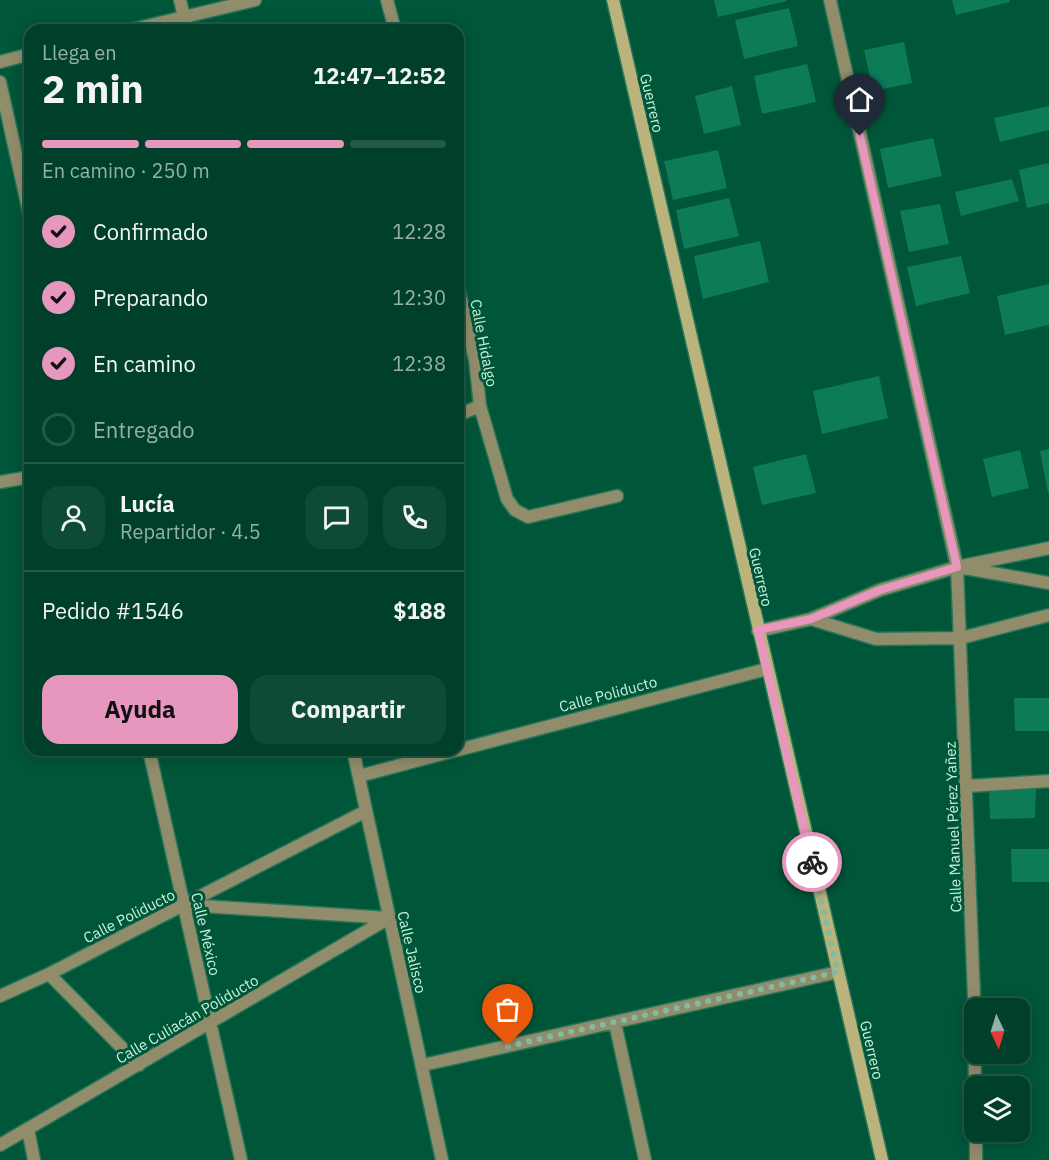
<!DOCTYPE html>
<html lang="es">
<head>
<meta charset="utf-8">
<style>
  body { margin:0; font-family:"IBM Plex Sans",sans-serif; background:#0e4b37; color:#f1f3f6; height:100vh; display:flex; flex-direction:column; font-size:22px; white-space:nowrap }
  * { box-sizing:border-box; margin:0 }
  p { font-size:20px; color:#95afa9 }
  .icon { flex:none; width:33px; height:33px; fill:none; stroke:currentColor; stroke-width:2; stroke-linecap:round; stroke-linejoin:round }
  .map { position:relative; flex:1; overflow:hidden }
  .sheet { position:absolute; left:24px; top:24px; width:440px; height:732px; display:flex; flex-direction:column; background:#00402b; border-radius:18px; box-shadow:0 3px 15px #0003,0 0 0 2px #225947 }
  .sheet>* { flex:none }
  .needle { width:39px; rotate:176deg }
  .tools { position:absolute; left:964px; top:998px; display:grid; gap:12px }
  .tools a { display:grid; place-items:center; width:66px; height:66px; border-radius:12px; background:#00402b; box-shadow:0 3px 15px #0003,0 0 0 2px #225947; font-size:30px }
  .pin { position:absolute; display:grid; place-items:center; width:51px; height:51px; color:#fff; margin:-62px -26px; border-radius:50% 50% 50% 0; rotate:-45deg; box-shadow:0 0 6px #0007 }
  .pin .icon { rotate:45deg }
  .courier { position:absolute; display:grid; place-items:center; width:60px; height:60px; margin:-30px; border:4px solid #e797bd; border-radius:50%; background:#fff; color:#222; box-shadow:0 2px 8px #0007 }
  .headline em { font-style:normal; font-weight:700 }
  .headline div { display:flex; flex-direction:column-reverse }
  .headline { display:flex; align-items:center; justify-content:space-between; height:102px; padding:0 18px }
  h1 { font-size:39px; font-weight:700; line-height:45px }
  .bar { display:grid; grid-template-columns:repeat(4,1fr); gap:9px 6px; align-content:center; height:72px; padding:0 18px }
  .bar i { height:8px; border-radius:4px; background:#225947 }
  .bar .current { background:#e797bd }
  .bar p { grid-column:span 4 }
  .line { display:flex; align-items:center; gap:15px; padding:0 18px; border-top:2px solid #225947 }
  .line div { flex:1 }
  .round { display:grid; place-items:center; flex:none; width:63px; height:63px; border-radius:18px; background:#0e4b37 }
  ol { padding:0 18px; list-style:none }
  li { display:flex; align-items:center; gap:18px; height:66px }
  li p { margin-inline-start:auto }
  li .icon { padding:6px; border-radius:50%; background:#e797bd; color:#111; stroke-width:4 }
  li:last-child { color:#95afa9 }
  li i { width:33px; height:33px; border:3px solid #225947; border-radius:50% }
  .action { display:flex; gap:12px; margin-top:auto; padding:12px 18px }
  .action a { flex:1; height:69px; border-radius:18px; background:#e797bd; color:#111; font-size:24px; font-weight:700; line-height:69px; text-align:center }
  .action a+a { background:#0e4b37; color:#f1f3f6 }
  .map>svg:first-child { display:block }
  .building { fill:#0d7c56 }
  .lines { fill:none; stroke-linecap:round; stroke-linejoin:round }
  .service-casing { stroke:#277559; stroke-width:15 }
  .minor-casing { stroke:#277559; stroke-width:15 }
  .tertiary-casing { stroke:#277559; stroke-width:15 }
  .secondary-casing { stroke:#277559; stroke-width:15 }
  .service { stroke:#918d6b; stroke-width:12 }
  .minor { stroke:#918d6b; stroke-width:12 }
  .tertiary { stroke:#918d6b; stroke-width:12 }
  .secondary { stroke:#bab47c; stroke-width:12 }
  .done { stroke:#80bba2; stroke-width:6; stroke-dasharray:0 10.8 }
  .route { stroke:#e797bd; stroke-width:8 }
  .labels { text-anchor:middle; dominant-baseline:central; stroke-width:6; stroke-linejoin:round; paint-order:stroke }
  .street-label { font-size:15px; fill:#c5f1db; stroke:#005639 }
</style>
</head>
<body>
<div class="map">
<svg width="1049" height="1160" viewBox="0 0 1049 1160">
  <rect width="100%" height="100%" fill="#005639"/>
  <path class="building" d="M714,0H786L787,1L718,17Z
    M952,0H1009L1010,2L956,15Z
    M789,8L798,46L744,59L735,20Z
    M904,42L912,83L873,91L864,50Z
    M807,64L816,102L762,114L754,76Z
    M732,86L741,125L704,134L695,96Z
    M1049,106V130L1000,142L994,118Z
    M933,138L942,176L888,188L880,149Z
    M718,150L727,188L673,200L664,161Z
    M1049,163V203L1027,208L1019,170Z
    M1012,179L1019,201L961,216L955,192Z
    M729,198L739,236L684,249L676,210Z
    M940,204L949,244L909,252L900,211Z
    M760,241L769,282L703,299L694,256Z
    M961,256L970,293L916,306L907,267Z
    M1049,284V325L1005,335L997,296Z
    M879,376L888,418L822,434L813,391Z
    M1049,449V493H1048L1040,451Z
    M1020,450L1029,488L992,497L983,459Z
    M806,454L816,493L762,505L753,467Z
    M1014,698H1049V731H1015Z
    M989,785H1036L1035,818L990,819Z
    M1011,849H1049V882H1012Z"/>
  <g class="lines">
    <defs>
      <path id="service" d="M458,750L767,669
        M359,776L457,750
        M967,786L1049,781"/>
      <path id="minor" d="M180,0L187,30
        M387,0L395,30
        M830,0L957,567L974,996L975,1086
        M0,82L30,217
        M458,287L475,360L480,406L507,499L515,510L528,517L617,496
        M458,415L480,406
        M0,482L30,477
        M964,568L1049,583
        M811,619L876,639L961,638L1049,615
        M758,631L811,619L880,590L957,567L1049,548
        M149,750L241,1160
        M353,750L442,1160
        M186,905L389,918
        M49,974L139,1065
        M0,996L49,974L366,811
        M615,1023L645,1160
        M423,1065L838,972
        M28,1129L34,1160
        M976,1131V1160
        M0,1145L389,918"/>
      <path id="tertiary" d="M130,30L255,0
        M0,62L30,54"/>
      <path id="secondary" d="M613,0L882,1160"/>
    </defs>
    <use href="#service" class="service-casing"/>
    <use href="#minor" class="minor-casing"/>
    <use href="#tertiary" class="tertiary-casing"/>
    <use href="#secondary" class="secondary-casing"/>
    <use href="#service" class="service"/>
    <use href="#minor" class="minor"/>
    <use href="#tertiary" class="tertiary"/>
    <use href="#secondary" class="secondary"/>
  </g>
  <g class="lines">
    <path class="done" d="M508,1046L838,972L812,862"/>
    <path class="route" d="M812,862L758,630L811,619L880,590L957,567L860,136"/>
  </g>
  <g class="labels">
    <g class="street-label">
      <text transform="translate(652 103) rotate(77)">Guerrero</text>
      <text transform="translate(484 343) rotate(79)">Calle Hidalgo</text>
      <text transform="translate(761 577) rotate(77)">Guerrero</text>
      <text transform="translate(608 694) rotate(-15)">Calle Poliducto</text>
      <text transform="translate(953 827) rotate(-92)">Calle Manuel Pérez Yañez</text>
      <text transform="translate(129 916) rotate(-27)">Calle Poliducto</text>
      <text transform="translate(206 934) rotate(77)">Calle México</text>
      <text transform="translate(412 952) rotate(77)">Calle Jalisco</text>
      <text transform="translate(187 1019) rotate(-30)">Calle Culiacán Poliducto</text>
      <text transform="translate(872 1050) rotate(77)">Guerrero</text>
    </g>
  </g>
</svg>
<div class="tools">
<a><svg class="needle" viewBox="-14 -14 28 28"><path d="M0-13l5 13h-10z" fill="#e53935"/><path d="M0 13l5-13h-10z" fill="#95afa9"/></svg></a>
<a><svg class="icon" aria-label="layers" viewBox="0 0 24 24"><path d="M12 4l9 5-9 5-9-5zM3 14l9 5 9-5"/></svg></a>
</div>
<div class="pin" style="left:508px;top:1046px;background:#ea580c"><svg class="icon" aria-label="bag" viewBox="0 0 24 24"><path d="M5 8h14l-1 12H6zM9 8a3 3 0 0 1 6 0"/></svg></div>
<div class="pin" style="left:860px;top:136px;background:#1f2937"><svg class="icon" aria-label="home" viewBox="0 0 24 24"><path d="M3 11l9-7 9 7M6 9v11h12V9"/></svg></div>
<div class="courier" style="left:812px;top:862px"><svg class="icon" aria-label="bike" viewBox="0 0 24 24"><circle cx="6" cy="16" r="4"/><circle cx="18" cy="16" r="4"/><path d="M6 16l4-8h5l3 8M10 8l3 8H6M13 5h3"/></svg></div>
<section class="sheet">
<div class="headline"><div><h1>2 min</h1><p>Llega en</p></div><em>12:47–12:52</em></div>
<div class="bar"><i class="current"></i><i class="current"></i><i class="current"></i><i></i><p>En camino · 250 m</p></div>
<ol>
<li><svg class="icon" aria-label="check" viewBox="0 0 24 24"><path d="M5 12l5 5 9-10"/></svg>Confirmado<p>12:28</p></li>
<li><svg class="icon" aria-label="check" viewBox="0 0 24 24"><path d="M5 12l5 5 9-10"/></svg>Preparando<p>12:30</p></li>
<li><svg class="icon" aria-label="check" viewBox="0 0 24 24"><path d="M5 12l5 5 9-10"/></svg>En camino<p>12:38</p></li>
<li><i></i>Entregado</li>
</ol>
<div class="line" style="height:108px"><a class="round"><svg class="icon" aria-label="person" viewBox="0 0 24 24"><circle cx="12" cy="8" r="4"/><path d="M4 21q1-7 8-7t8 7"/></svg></a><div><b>Lucía</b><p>Repartidor · 4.5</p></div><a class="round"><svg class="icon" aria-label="chat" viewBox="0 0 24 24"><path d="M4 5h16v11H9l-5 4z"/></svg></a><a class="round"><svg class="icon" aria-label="phone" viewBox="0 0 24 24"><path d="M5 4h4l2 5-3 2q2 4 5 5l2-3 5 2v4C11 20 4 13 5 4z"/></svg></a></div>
<div class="line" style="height:78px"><div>Pedido #1546</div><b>$188</b></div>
<div class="action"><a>Ayuda</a><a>Compartir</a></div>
</section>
</div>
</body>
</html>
